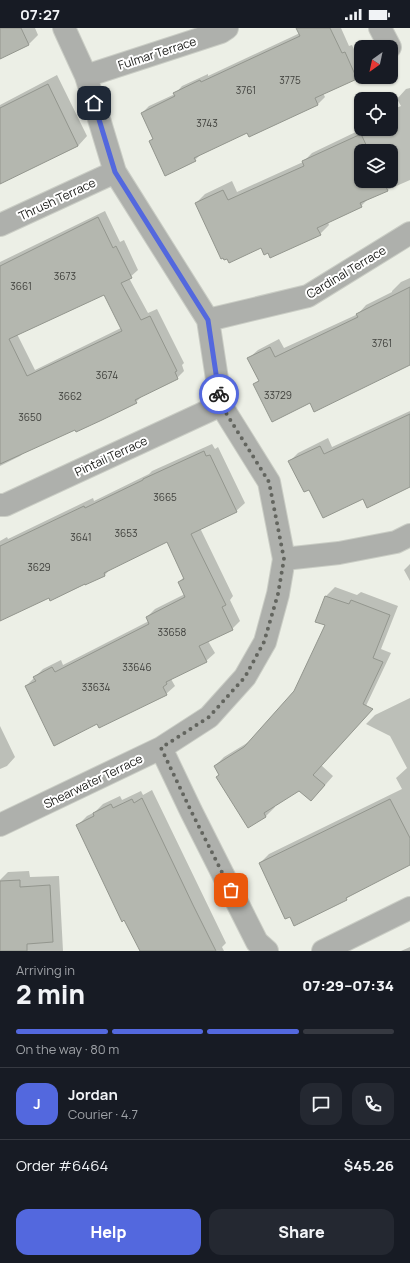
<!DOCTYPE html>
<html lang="en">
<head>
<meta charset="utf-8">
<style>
  body { margin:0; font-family:Manrope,sans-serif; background:#242831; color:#f1f3f6; height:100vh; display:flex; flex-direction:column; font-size:15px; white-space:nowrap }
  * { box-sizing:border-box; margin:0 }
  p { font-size:13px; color:#9ea1a6 }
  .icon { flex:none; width:22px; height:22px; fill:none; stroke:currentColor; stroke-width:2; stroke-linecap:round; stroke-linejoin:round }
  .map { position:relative; height:923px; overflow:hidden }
  .sheet { display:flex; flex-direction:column; background:#171b24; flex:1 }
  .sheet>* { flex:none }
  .needle { width:26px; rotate:213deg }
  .tools { position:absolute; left:354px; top:12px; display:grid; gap:8px }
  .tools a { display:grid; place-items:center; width:44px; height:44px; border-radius:8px; background:#171b24; box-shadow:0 1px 3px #0004; font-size:20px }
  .pin { position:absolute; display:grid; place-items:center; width:34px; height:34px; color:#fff; margin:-17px; border-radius:8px; box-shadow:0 2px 6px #0006 }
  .courier { position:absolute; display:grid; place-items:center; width:40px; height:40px; margin:-20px; border:3px solid #5368de; border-radius:50%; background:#fff; color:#222; box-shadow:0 1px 5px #0007 }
  .summary em { font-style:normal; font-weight:800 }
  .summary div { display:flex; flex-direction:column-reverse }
  .summary { display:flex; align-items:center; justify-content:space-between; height:68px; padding:0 16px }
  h1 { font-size:26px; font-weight:800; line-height:30px }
  .bar { display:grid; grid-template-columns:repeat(4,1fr); gap:6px 4px; align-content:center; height:48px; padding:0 16px }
  .bar i { height:5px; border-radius:3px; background:#363941 }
  .bar .current { background:#5368de }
  .bar p { grid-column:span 4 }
  .line { display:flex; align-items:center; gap:10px; padding:0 16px; border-top:1px solid #363941 }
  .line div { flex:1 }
  .round { display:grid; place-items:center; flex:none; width:42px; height:42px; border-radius:12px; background:#242831 }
  .cta { display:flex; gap:8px; margin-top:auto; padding:8px 16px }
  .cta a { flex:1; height:46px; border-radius:12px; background:#5368de; color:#fff; font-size:16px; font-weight:800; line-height:46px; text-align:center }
  .cta a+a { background:#242831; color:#f1f3f6 }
  .status { display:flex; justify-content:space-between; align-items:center; height:28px; padding:0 20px; background:#171b24; direction:ltr }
  .status svg { height:11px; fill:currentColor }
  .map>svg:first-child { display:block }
  .shadow { fill:#0003; fill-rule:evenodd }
  .building { fill:#b4b7af; stroke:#93968e; fill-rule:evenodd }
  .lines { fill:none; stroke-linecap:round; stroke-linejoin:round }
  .minor-casing { stroke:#cacdc5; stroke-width:24 }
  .minor { stroke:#aeb0ac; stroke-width:22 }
  .done { stroke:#63655f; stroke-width:4; stroke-dasharray:0 7.2 }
  .route { stroke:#5368de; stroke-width:5 }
  .labels { text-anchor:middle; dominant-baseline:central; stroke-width:4; stroke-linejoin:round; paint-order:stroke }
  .number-label { font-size:10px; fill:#40413d }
  .street-label { font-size:12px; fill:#191a17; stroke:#fff }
</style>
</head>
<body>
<div class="status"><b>07:27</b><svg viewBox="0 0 49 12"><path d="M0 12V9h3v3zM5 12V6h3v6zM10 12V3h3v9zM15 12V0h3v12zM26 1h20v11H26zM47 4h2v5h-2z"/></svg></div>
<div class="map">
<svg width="410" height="923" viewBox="0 0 410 923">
  <rect width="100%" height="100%" fill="#ecefe6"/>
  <path class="shadow" d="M0,0H35L38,7L29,16L0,29Z
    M301,0H341L349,18L352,17L361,37V45L356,50L323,65L325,69L318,76L249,108L247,104L202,125L195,132L150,113L154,110L142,85L149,78L175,66L182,58L208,46V48L300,5Z
    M57,47L87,108L78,118L0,155V77Z
    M410,60V152L369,170L361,178L328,194L329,197L320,206L268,224L196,175L205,166L232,153L237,164L303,134L312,125L362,101H391V82L401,78L397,71L406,61ZM361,123H391V153H361Z
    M105,183L120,214L124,212L138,242L129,250L148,285L157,281L184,335L182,337L184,343L177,350L143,367L136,374L25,424L20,428L0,438V234ZM104,265L121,300L35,342L17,306Z
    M410,250V336L310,374L254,356L259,352L248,331L258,322L279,311L284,320L358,286L366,277L392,264V263L401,254Z
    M410,383V458L363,470L309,460L290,433L298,425L328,410L332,419Z
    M212,416L215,421L218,419L245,475L236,483L200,500L233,568L230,572L240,593L232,601L208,613L215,625L206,633L171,651L175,658L166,666L98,695L26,658L43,641L61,632L63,637L149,593L147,589L155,581L185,566L179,554L184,549L168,513L111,540L105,547L51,572L50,569L0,592V513L7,509L8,511L93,470L94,473L149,446L152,443Z
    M410,536V553L404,542Z
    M335,559L357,567L361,564L398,578L381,621L391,625L356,699L321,737L333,748L320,763L300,761L274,778L275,779L266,788L248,799L215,738L224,729L252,712L295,663L326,597L317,593L326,568Z
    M410,670V836L351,866L346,871L260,835L269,826L402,761L396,750L407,740L390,708L366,696L375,687Z
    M0,698L15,729L7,738L0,741Z
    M152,762L226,915L222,919L224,923H141L78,797L87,788L95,784L103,776L120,768L122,772L141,763L143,767Z
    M29,843L30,849L59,848L63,923H0V852L8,844Z
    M410,919V923H401Z"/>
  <path class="building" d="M0,0H21L29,17L0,31Z
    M296,0H330L342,25L345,24L357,51L315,70L318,77L249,109L247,105L194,130L196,133L165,148L149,113L153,111L141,85L175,68L173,65L200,52L201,54L300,8Z
    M48,56L78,118L0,156V80Z
    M361,106L369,123H361V153H383L388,163L360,175L362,179L317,200L321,207L270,230L268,225L264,227L261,220L229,235L227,231L224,232L223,230L221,231L195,175L223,162L228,172L304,138L302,133Z
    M98,189L113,220L116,218L132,250L121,255L141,292L150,288L177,343L175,344L178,351L135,372L137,375L102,392L76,404L75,402L0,436V238ZM104,267L122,303L27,348L9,311Z
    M410,259V337L314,384L310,375L272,394L253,356L259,353L247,330L270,319L275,329L358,289L356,286Z
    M410,386V459L367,480L363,471L323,490L309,462L304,464L288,433L320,418L324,426Z
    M204,423L206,428L210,427L237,484L191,506L226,577L222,579L233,602L199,618L207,634L166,654L167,656L163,659L167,667L99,700L97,696L54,718L25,658L36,653L33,649L52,639L55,644L149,596L146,589L185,569L178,554L184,551L167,514L104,545L105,548L85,557V556L50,573L49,570L0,593V518L84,478L85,480L143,452V451Z
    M325,568L349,576L351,572L390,587L373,630L383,634L363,676L373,681L313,747L325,757L311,773L299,763L264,785L266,789L248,800L216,749L219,747L214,738L244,719L294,663L325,597L315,594Z
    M142,770L193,877L216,923H140L124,892L122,894L76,797L94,788L93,785L111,776L113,780L132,771L134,775Z
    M390,771L410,810V837L346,870L347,872L294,898L290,889L285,891L259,835Z
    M20,852V859L50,857L53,914L27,916V923H0V853Z"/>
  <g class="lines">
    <defs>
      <path id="minor" d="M380,0L390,19
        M86,48L221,4L227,0
        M0,197L115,144
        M208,292L308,268L410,205
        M0,477H5L221,377
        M284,531L339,525L396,514L410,507
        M161,720L191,783L257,914L267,923
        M0,797L161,720L209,689L245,649L265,614L278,566L284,531L269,454L221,377L208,292L115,144L86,48L64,0
        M323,923L410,880"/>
    </defs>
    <use href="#minor" class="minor-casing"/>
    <use href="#minor" class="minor"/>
  </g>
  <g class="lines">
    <path class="done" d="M219,366L221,377L269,454L284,531L278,566L264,614L245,649L209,689L161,720L191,783L231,862"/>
    <path class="route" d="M94,75L115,144L208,292L219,366"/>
  </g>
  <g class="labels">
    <g class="number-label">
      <text x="290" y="52">3775</text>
      <text x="246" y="62">3761</text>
      <text x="207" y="95">3743</text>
      <text x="65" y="248">3673</text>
      <text x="21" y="258">3661</text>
      <text x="382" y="315">3761</text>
      <text x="107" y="347">3674</text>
      <text x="278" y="367">33729</text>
      <text x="70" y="368">3662</text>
      <text x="30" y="389">3650</text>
      <text x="165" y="469">3665</text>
      <text x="126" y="505">3653</text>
      <text x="81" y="509">3641</text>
      <text x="39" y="539">3629</text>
      <text x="172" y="604">33658</text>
      <text x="137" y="639">33646</text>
      <text x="96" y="659">33634</text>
    </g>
    <g class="street-label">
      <text transform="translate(157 25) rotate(-18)">Fulmar Terrace</text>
      <text transform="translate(57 171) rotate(-25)">Thrush Terrace</text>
      <text transform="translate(346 244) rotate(-31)">Cardinal Terrace</text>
      <text transform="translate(111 428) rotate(-25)">Pintail Terrace</text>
      <text transform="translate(93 753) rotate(-26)">Shearwater Terrace</text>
    </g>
  </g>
</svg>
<div class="tools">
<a><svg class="needle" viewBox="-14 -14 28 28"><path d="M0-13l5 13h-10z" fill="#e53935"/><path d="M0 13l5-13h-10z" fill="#9ea1a6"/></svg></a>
<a><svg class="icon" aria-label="locate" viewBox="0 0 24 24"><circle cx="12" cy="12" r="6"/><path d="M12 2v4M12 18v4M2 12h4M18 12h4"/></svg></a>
<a><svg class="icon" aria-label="layers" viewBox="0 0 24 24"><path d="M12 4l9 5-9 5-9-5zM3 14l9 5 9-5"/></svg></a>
</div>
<div class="pin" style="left:231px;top:862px;background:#ea580c"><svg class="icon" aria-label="bag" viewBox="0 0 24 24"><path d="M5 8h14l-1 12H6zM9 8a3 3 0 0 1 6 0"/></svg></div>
<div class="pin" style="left:94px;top:75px;background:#1f2937"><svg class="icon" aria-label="home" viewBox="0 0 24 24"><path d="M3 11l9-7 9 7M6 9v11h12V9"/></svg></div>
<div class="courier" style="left:219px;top:366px"><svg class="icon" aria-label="bike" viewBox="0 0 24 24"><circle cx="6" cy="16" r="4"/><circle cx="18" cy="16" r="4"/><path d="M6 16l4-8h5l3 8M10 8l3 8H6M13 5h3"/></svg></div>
</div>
<section class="sheet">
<div class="summary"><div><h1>2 min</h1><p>Arriving in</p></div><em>07:29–07:34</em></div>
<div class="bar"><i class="current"></i><i class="current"></i><i class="current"></i><i></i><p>On the way · 80 m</p></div>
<div class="line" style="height:72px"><b class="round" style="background:#5368de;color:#fff">J</b><div><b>Jordan</b><p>Courier · 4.7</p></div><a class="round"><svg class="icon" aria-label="chat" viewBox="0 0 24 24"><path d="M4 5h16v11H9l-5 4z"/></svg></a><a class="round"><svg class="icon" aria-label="phone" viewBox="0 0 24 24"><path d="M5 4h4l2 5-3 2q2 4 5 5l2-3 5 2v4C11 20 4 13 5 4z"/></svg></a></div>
<div class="line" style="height:52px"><div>Order #6464</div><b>$45.26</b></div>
<div class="cta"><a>Help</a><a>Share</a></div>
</section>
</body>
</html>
